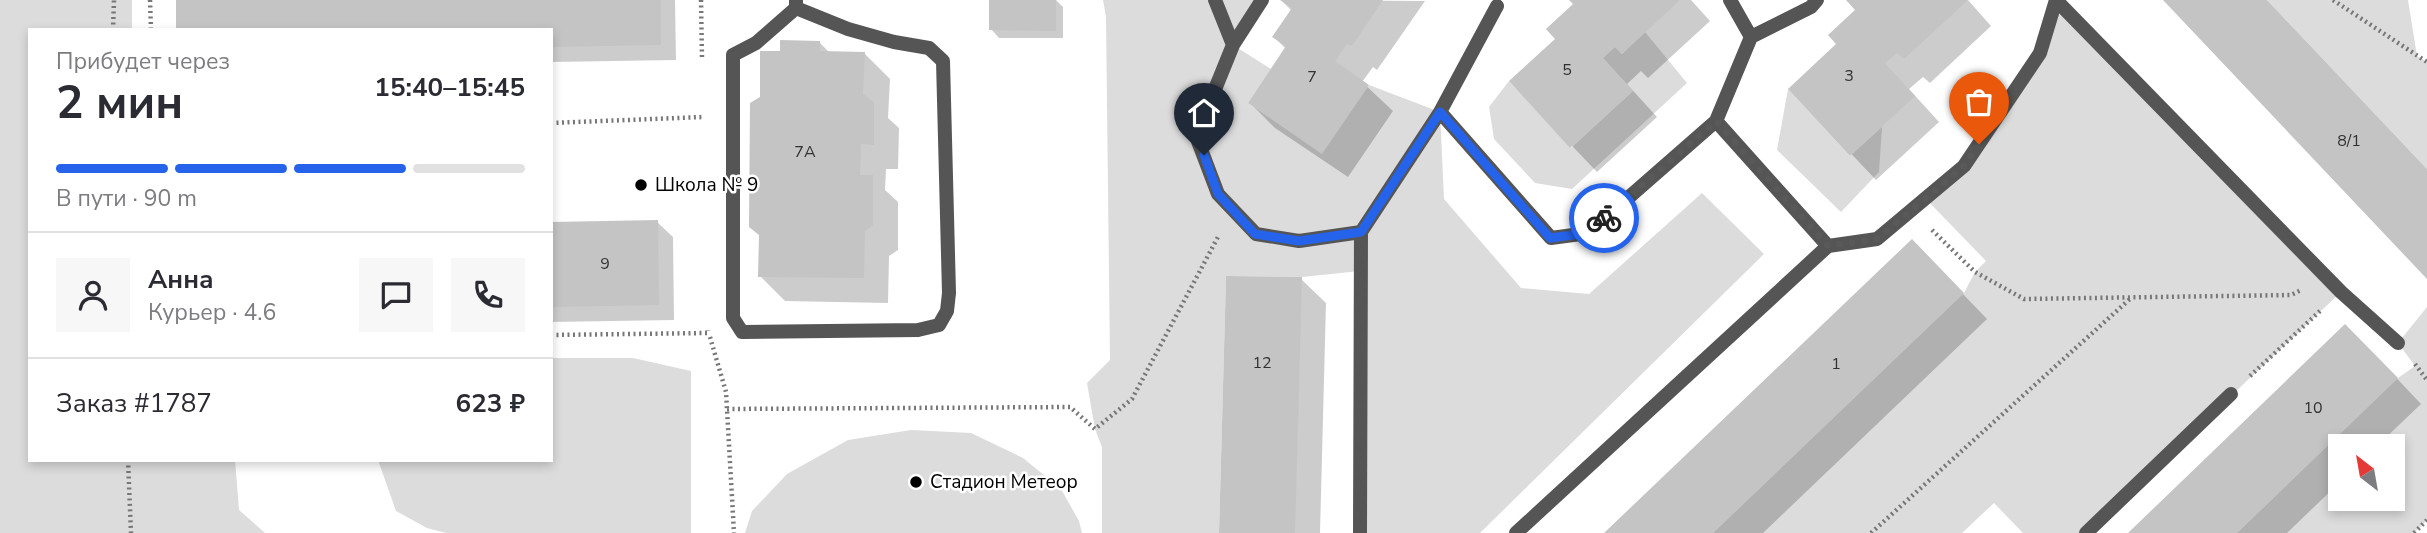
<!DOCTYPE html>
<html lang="ru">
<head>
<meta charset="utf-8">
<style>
  body { margin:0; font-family:"Nunito Sans",sans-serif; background:#f7f7f7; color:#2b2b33; height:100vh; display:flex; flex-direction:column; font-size:26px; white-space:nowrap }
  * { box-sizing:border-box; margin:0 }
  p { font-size:23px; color:#7c7c81 }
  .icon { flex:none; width:38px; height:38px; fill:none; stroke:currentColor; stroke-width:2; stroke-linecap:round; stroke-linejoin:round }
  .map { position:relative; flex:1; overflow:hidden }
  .panel { position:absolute; left:28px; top:28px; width:525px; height:434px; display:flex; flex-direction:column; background:#fff; border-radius:0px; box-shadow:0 4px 10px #0003 }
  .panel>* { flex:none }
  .needle { width:46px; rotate:329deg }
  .tools { position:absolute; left:2328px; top:434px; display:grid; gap:14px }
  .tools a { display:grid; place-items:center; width:77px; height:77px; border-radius:0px; background:#fff; box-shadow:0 4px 10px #0003; font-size:35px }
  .pin { position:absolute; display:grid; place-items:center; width:60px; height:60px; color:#fff; margin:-72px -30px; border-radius:50% 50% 50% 0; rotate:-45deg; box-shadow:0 0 7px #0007 }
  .pin .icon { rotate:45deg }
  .courier { position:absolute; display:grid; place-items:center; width:70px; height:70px; margin:-35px; border:5px solid #2563eb; border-radius:50%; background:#fff; color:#222; box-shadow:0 2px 9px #0007 }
  .overview em { font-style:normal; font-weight:700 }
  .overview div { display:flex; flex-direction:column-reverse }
  .overview { display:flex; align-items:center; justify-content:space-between; height:119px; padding:0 28px }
  h1 { font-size:46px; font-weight:700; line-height:52px }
  .bar { display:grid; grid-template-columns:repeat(4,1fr); gap:10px 7px; align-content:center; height:84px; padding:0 28px }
  .bar i { height:9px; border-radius:5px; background:#e1e1e2 }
  .bar .on { background:#2563eb }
  .bar p { grid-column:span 4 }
  .line { display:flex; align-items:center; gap:18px; padding:0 28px; border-top:2px solid #e1e1e2 }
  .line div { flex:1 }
  .round { display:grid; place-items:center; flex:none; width:74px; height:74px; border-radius:0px; background:#f7f7f7 }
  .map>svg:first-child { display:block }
  .green { fill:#dcdcdc; fill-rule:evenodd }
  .shadow { fill:#0003 }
  .building { fill:#c4c4c4 }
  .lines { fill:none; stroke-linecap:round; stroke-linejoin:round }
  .path { stroke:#777; stroke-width:4.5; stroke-dasharray:2 3.5; stroke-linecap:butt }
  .service { stroke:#555; stroke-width:14 }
  .done { stroke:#595959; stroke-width:7; stroke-dasharray:0 12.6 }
  .route { stroke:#2563eb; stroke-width:9 }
  .poi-dot { fill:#000; stroke:#fff; stroke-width:2.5 }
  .labels { text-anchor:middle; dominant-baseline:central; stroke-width:5; stroke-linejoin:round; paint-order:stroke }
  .number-label { font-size:16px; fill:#313131 }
  .poi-label { font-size:19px; fill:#000; stroke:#fff; text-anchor:start }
</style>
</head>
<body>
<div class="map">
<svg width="2427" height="533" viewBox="0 0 2427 533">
  <rect width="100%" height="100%" fill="#fff"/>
  <path class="green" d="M0,0H132V30H30V460H235L239,510L265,533H0Z
    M1103,0H1262L1233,45L1271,69L1248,103L1322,153L1369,85L1440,112L1444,199L1521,288L1589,294L1702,193L1764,254L1480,533H1360V271L1302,277L1226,276L1219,533H1102V447L1095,429L1087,383L1110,360L1106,17Z
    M2056,0L2341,292L2086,533H2023L1994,503L1962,533H1713L1964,293L1975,272L1986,261L1925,198L1964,166L2040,53Z
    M2267,0H2408L2417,56L2427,62V169Z
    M1645,32L1687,83L1572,189L1535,183L1494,139L1489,107L1509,81L1571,148L1633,91L1603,58L1615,47L1622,54Z
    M1788,89L1850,156L1882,127L1879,172L1841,212L1777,150Z
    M2427,307V520L2414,533H2237L2398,378L2415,366L2398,343ZM2340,446H2392V499H2340Z
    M551,358H633L691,371V533H446L427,528L396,511L378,460H551Z
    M911,430L971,433L1023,458L1061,489L1079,521L1082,533H745L752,511L787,474L848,440Z"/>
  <path class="shadow" d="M177,0H675L676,60L551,62V30Z
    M991,0H1056L1063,7V38H999L991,29Z
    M1281,0L1425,1L1377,70L1373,67L1362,82L1393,111L1348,177L1275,128L1250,103L1286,49L1274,37L1292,11Z
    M1572,0H1691L1710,21L1648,78L1641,71L1627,84L1657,117L1597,172L1511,82L1557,39L1575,4Z
    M1848,0H1968L1991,26L1930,83L1923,77L1909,89L1939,122L1876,180L1790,89L1839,44L1857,10Z
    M820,43L830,53L865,54L890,79L888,118L899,128L898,169H886L885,190L898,202V250L889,256L888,303L785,301L760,276L761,98L782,53Z
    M657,222L673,237L674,320L551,322V224Z
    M1936,266L1987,319L1763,533H1606Z
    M1301,279L1326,303L1320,533H1221Z
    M2370,350L2421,404L2377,446H2340V482L2287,533H2130Z"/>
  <path class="building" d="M176,0H661V45L551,47V30H176Z
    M989,0H1056V31L989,30Z
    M1280,0H1383L1352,46L1347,44L1335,61L1369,85L1322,154L1248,103L1286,46L1272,37L1292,8Z
    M1569,0H1680L1622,54L1615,47L1603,58L1633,91L1570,148L1509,81L1555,39L1546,29L1573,4Z
    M1846,0H1968L1904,59L1897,53L1885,63L1915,96L1850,156L1788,89L1836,44L1828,35L1855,10Z
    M2163,0H2267L2427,169V279Z
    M780,40L820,41V51L865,52L863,94L874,102V145L861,144L860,175H873V225L865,231L864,278L758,277L759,235L749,227L750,103L760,97V51H780Z
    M658,220L659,305L551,307V222Z
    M1912,239L1964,293L1713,533H1604Z
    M1226,276L1302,277L1295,533H1219Z
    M2345,324L2398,378L2237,533H2128Z"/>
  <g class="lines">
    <path class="path" d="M150,0L151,30
      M701,0L702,59
      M2333,0L2427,62
      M113,30L114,0
      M551,123L703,117
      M1932,230L1975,272L2024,299L2291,295L2301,290
      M551,335L708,333V330
      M710,337L726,392L734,533
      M2415,364L2427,380
      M2250,376L2320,311
      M727,409L1070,407L1095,429L1132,399L1219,235
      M128,460L131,533
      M1871,533L2131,298
      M2414,533L2427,520"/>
    <path class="service" d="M796,0V8L756,43L733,55V318L742,332L918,330L939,325L947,311L949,293L943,61L929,48L894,42L848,29L796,8
      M1215,0L1233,45
      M1262,0L1233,45L1196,136L1218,194L1256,234L1299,241L1361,232L1440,112L1497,6
      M1730,0L1751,37
      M1817,0L1811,7L1751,37L1716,121L1828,246L1877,239L1964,166L2040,53L2056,0L2341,292L2398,343
      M1440,112L1551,238L1588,233L1716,121
      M1360,533L1361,232
      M1516,533L1828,246
      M2086,533L2231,394"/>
  </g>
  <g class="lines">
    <path class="done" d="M1604,218L1716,121L1828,246L1877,239L1964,166L1979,144"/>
    <path class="route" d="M1204,155L1218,194L1255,234L1299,241L1361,232L1440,112L1550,238L1588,233L1604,218"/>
  </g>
  <g class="poi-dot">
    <circle cx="641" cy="185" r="7"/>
    <circle cx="916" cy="482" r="7"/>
  </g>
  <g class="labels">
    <g class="number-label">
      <text x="1567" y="70">5</text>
      <text x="1849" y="76">3</text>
      <text x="1312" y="77">7</text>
      <text x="2349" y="141">8/1</text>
      <text x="805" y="152">7А</text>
      <text x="605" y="264">9</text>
      <text x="1262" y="363">12</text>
      <text x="1836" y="364">1</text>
      <text x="2313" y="408">10</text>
    </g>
    <g class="poi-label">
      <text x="655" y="185">Школа № 9</text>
      <text x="930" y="482">Стадион Метеор</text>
    </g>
  </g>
</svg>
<div class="tools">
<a><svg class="needle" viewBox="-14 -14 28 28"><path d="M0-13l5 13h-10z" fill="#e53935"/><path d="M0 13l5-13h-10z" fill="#7c7c81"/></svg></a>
</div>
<div class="pin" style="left:1979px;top:144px;background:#ea580c"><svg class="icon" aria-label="bag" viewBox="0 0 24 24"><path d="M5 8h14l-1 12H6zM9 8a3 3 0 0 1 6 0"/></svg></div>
<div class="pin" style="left:1204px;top:155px;background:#1f2937"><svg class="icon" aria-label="home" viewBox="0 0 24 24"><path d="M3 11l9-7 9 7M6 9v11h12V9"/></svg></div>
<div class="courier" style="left:1604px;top:218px"><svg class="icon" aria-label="bike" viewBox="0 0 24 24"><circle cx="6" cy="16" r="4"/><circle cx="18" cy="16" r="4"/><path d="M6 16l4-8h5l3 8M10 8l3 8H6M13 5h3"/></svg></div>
<section class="panel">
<div class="overview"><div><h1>2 мин</h1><p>Прибудет через</p></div><em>15:40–15:45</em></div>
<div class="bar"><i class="on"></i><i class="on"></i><i class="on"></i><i></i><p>В пути · 90 m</p></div>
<div class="line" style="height:126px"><a class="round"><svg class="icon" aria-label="person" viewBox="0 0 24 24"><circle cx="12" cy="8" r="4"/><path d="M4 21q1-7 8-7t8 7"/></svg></a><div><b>Анна</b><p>Курьер · 4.6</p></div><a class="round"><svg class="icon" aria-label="chat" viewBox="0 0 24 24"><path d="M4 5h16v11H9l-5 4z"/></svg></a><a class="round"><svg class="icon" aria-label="phone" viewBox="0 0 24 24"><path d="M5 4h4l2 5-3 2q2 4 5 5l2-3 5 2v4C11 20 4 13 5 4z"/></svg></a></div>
<div class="line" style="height:91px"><div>Заказ #1787</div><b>623 ₽</b></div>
</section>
</div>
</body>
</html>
